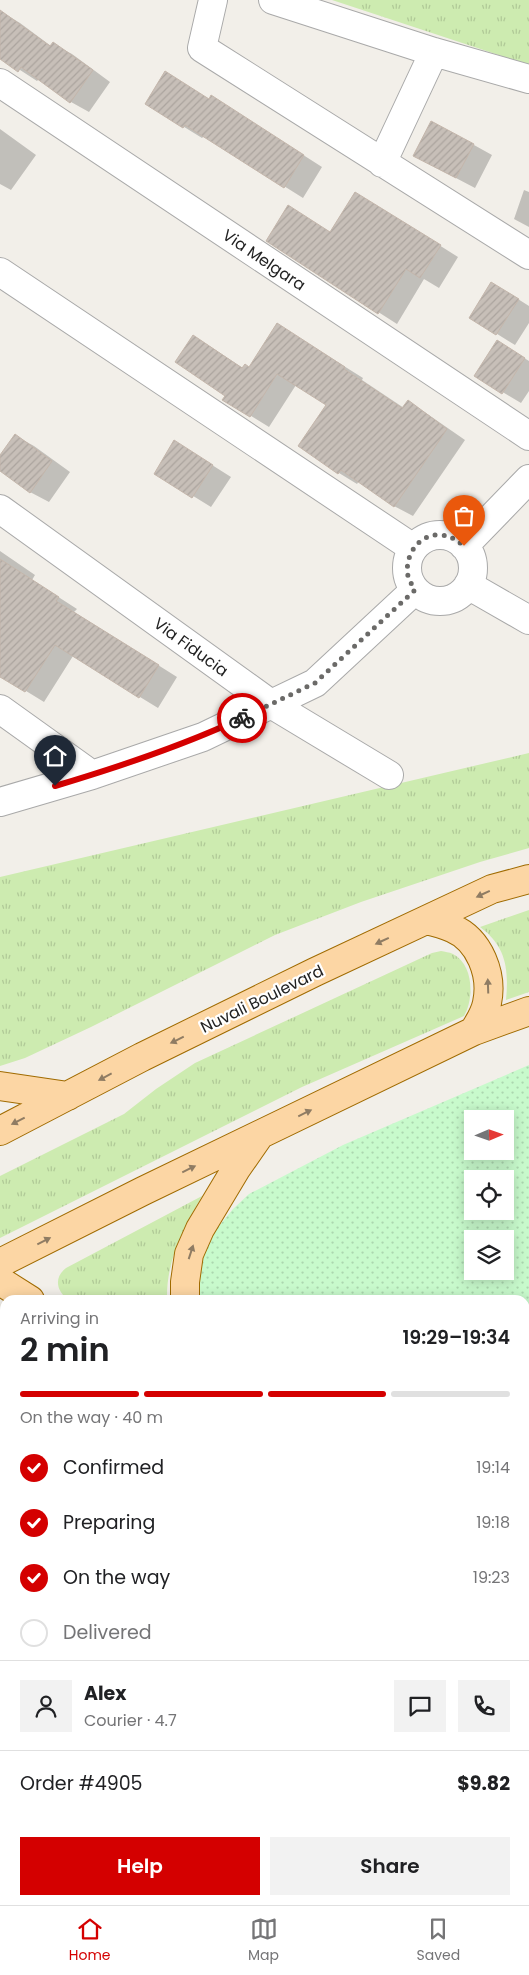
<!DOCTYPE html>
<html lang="en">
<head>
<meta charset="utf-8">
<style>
  body { margin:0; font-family:Poppins,sans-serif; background:#f2f2f2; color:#202124; height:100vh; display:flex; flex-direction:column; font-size:19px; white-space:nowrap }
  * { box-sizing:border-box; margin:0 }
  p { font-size:16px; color:#757577 }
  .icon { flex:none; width:28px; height:28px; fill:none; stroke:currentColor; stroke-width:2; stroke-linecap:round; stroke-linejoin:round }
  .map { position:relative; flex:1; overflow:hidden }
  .side { position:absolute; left:0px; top:1295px; width:530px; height:610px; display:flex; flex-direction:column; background:#fff; border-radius:15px 15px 0 0; box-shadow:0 2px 12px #0003 }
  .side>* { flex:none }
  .needle { width:32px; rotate:88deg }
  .controls { position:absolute; left:464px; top:1110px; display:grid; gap:10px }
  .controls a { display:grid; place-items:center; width:50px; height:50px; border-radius:0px; background:#fff; box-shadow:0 2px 12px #0003; font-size:25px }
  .pin { position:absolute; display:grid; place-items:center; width:42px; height:42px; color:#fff; margin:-51px -21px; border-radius:50% 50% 50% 0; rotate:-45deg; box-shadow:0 0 5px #0007 }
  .pin .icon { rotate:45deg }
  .courier { position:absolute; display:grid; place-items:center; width:50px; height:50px; margin:-25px; border:4px solid #d40000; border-radius:50%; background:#fff; color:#222; box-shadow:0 1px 6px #0007 }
  .head em { font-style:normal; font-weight:600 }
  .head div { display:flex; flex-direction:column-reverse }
  .head { display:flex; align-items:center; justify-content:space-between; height:85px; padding:0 20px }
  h1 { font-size:32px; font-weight:600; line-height:38px }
  .bar { display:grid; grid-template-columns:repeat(4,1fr); gap:8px 5px; align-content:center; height:60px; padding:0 20px }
  .bar i { height:6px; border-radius:4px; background:#e0e0e0 }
  .bar .on { background:#d40000 }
  .bar p { grid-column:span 4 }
  .line { display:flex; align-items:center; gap:12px; padding:0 20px; border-top:1px solid #e0e0e0 }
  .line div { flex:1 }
  .round { display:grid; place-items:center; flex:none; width:52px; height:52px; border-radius:0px; background:#f2f2f2 }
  ol { padding:0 20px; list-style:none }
  li { display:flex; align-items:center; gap:15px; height:55px }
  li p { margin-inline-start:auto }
  li .icon { padding:5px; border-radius:50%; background:#d40000; color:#fff; stroke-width:4 }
  li:last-child { color:#757577 }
  li i { width:28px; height:28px; border:2px solid #e0e0e0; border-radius:50% }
  .button { display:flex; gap:10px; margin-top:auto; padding:10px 20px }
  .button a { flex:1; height:58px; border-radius:0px; background:#d40000; color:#fff; font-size:20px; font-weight:600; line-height:58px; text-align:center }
  .button a+a { background:#f2f2f2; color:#202124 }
  .menu { display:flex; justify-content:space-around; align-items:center; height:70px; border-top:1px solid #e0e0e0; background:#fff; font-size:14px; color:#757577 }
  .menu a { display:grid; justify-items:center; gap:2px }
  .menu .on { color:#d40000 }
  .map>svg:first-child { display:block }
  .grass { fill:url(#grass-tufts) }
  .park { fill:url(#park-dots); fill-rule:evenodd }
  .shadow { fill:#0003 }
  .building { fill:url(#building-hatch); stroke:#c4b6ab }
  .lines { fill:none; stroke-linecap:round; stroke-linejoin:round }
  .minor-casing { stroke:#a9a9a9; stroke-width:30 }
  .major-casing { stroke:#a06b00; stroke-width:30 }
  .path { stroke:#fa8072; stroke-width:3; stroke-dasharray:2.5 2.5; stroke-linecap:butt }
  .minor { stroke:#fff; stroke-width:28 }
  .major { stroke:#fcd6a4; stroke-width:28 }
  .oneway { fill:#8f7c63 }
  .done { stroke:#6b6a68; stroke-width:5; stroke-dasharray:0 9 }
  .route { stroke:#d40000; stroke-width:6 }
  .labels { text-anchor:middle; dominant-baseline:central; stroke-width:4.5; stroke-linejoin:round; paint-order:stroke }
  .street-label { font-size:16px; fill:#222; stroke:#fff }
</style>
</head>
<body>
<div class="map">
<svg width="529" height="1905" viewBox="0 0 529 1905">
  <defs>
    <pattern id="grass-tufts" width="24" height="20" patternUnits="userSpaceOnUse" patternTransform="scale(1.25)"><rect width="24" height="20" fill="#cdebb0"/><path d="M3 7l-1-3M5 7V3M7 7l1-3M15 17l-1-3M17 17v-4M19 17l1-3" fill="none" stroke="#b0c997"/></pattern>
    <pattern id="park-dots" width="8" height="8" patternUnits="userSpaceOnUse" patternTransform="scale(1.25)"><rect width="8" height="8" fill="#c8facc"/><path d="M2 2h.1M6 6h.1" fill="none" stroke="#acd6af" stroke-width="1.8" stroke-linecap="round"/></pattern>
    <pattern id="building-hatch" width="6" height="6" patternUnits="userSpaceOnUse" patternTransform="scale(1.25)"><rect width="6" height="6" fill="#c7bfb8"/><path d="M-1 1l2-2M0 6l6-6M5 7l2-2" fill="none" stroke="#aba49e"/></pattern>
  </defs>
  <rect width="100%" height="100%" fill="#f2efe9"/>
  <path class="grass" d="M332,0H529V65Z
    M529,753V848L480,862L361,902L275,935L91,1027L25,1058L0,1066V877Z
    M529,910V992L506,1000C509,969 506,946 480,927Z
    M441,951C445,952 449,952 453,954C474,965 474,999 464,1016L302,1087L0,1238V1176L124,1114L156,1089L195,1063L432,953Z
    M202,1196C183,1229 166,1261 167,1300H69C57,1292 53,1278 66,1268Z"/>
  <path class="park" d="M529,1065V1384L525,1390V1300H196L200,1263L214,1232L233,1209L249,1194L343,1145ZM472,1119H505V1151H472ZM472,1179H505V1211H472ZM472,1239H505V1271H472Z"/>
  <path class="shadow" d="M2,12L20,23L51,46L53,44L72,54L110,82L89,112L71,102L39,79L37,81L0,57V15Z
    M147,104L230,108L322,167L303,198L204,136L202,138Z
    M0,129L36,155L11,190L0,184Z
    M474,145L492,155L475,188L433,166Z
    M524,190L529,192V227L514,219Z
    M374,204L458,257L439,288L424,279L397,324L267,241L331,233Z
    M510,294L529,306V323L515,345L470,317Z
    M194,336L243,368H250L296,336L363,378L362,380L404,408L408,402L426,413L465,440L413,516L394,506L359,481L357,484L339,473L299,446L328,405L296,385L269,427L224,399L227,395Z
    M516,353L529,361V391L521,403L476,376Z
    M16,436L34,446L70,472L49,502L30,492L0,469V458Z
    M193,453L231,477L211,507L156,473Z
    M0,551L35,575L32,580L77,609L74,612L177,677L158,708L73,656L44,702L0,675Z
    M5,1661V1728L0,1727V1673Z
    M0,1757L5,1760V1852L0,1849Z
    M0,1897L6,1900L8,1905H0Z"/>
  <path class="building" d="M0,10L50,46L53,42L93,70L70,103L21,67L18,72L0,59Z
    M165,71L209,99L211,95L304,155L284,188L185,125L183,128L145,104Z
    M431,121L474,144L456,178L413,156Z
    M355,192L441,245L420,278L406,269L378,314L266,241L288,205L330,232Z
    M491,282L519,299L496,335L469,318Z
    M277,323L345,367L344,369L402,408L408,400L447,429L394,507L341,470L338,474L298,446L326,405L277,374L250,417L222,400L225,396L175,362L193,335L242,368L245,364L249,367Z
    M497,340L525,358L502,394L474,376Z
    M15,434L52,461L30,493L0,471V455Z
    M174,440L213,465L192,498L154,474Z
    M0,559L59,597L56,601L159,665L139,698L55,645L25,692L0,677Z"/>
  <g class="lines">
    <defs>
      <path id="minor" d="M213,0L202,48L529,255
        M273,0L434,52L529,79
        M0,83L529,436
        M382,163L434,52
        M0,272L413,548
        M0,509L271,704L389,775
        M407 568a33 33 0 1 1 66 0a33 33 0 1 1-66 0Z
        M464,546L529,479
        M468,585L529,620
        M0,709L92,775
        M0,802L92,775L203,737L315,683L415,590
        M525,1489L529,1483
        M525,1616L529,1610
        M525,1824L529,1810
        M187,1900L200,1905
        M241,1900L254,1905
        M380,1903L381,1900
        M501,1905L503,1900"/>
      <path id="major" d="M426,920C435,922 444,924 452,928C480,940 493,975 487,1003C485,1014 479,1022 474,1031
        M0,1086L68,1096
        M0,1131L142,1057L315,972L492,889L529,879
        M0,1263L143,1191L474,1031L529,1011
        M0,1281L30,1300
        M185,1300V1282L189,1254L200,1229L236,1169L259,1136
        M0,1341L5,1345
        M0,1394L5,1396
        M525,1629L529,1631
        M525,1691L529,1694"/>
    </defs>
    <use href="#minor" class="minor-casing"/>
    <use href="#major" class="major-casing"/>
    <path class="path" d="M0,1557L5,1551
      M0,1616L5,1609
      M0,1730L5,1732
      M0,1740L5,1743
      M0,1863L5,1862
      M0,1891L6,1905
      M8,1905L10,1900
      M118,1905L119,1900"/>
    <use href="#minor" class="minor"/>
    <use href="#major" class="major"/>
  </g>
  <defs><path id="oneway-solid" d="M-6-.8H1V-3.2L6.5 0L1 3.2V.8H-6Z" transform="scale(1.25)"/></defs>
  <g class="oneway">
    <use href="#oneway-solid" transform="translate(483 894) rotate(155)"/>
    <use href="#oneway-solid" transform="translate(382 941) rotate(155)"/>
    <use href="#oneway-solid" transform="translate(488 986) rotate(-92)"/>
    <use href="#oneway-solid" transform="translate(177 1040) rotate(154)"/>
    <use href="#oneway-solid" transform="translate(105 1077) rotate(152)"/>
    <use href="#oneway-solid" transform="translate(305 1113) rotate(-26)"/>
    <use href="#oneway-solid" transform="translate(18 1121) rotate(153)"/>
    <use href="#oneway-solid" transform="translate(189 1169) rotate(-26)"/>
    <use href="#oneway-solid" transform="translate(44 1241) rotate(-27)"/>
    <use href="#oneway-solid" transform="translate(191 1252) rotate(-72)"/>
  </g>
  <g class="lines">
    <path class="done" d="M242,718L315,683L415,590C413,586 409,581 408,576C404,557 418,534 439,535C450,535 456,540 464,546"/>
    <path class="route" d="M55,786C119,767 182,746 242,718"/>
  </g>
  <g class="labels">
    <g class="street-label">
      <text transform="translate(264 260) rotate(34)">Via Melgara</text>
      <text transform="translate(191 647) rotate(36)">Via Fiducia</text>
      <text transform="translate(262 999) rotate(-26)">Nuvali Boulevard</text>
    </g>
  </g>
</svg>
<div class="controls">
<a><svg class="needle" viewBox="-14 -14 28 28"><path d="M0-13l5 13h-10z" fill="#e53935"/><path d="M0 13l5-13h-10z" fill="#757577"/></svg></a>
<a><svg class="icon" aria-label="locate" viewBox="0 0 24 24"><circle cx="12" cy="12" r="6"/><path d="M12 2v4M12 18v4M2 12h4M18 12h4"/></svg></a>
<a><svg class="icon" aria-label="layers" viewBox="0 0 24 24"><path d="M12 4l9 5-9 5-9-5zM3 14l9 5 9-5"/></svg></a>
</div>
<div class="pin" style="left:464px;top:546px;background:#ea580c"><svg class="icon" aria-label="bag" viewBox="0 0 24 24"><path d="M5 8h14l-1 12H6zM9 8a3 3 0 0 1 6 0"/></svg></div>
<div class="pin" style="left:55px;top:786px;background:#1f2937"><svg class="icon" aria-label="home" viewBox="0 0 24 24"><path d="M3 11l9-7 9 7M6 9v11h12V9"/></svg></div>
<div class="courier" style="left:242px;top:718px"><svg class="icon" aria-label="bike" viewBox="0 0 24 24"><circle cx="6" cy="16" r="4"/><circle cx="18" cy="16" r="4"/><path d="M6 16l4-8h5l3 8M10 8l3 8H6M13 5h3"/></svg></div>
<section class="side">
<div class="head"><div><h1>2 min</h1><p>Arriving in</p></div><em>19:29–19:34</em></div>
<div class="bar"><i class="on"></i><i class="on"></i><i class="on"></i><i></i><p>On the way · 40 m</p></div>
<ol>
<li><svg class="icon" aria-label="check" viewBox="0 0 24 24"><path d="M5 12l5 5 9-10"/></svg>Confirmed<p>19:14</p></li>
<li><svg class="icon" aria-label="check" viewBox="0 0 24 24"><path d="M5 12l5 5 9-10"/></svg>Preparing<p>19:18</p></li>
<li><svg class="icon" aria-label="check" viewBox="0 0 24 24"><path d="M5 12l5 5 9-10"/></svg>On the way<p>19:23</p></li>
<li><i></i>Delivered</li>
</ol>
<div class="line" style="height:90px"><a class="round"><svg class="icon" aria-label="person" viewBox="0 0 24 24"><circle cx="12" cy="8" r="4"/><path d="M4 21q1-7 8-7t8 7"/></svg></a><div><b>Alex</b><p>Courier · 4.7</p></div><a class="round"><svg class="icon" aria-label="chat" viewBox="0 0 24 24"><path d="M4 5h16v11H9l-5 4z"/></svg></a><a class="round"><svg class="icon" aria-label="phone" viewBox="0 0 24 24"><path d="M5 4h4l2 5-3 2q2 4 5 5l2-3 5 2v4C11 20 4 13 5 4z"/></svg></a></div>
<div class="line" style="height:65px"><div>Order #4905</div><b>$9.82</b></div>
<div class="button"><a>Help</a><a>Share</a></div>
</section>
</div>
<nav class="menu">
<a class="on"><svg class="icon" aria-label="home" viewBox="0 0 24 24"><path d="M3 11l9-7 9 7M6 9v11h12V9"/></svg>Home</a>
<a><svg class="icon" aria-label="map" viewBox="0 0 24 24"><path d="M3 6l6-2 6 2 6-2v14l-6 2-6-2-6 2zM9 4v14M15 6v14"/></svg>Map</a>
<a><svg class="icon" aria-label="saved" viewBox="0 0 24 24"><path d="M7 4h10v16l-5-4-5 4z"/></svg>Saved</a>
</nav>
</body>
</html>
